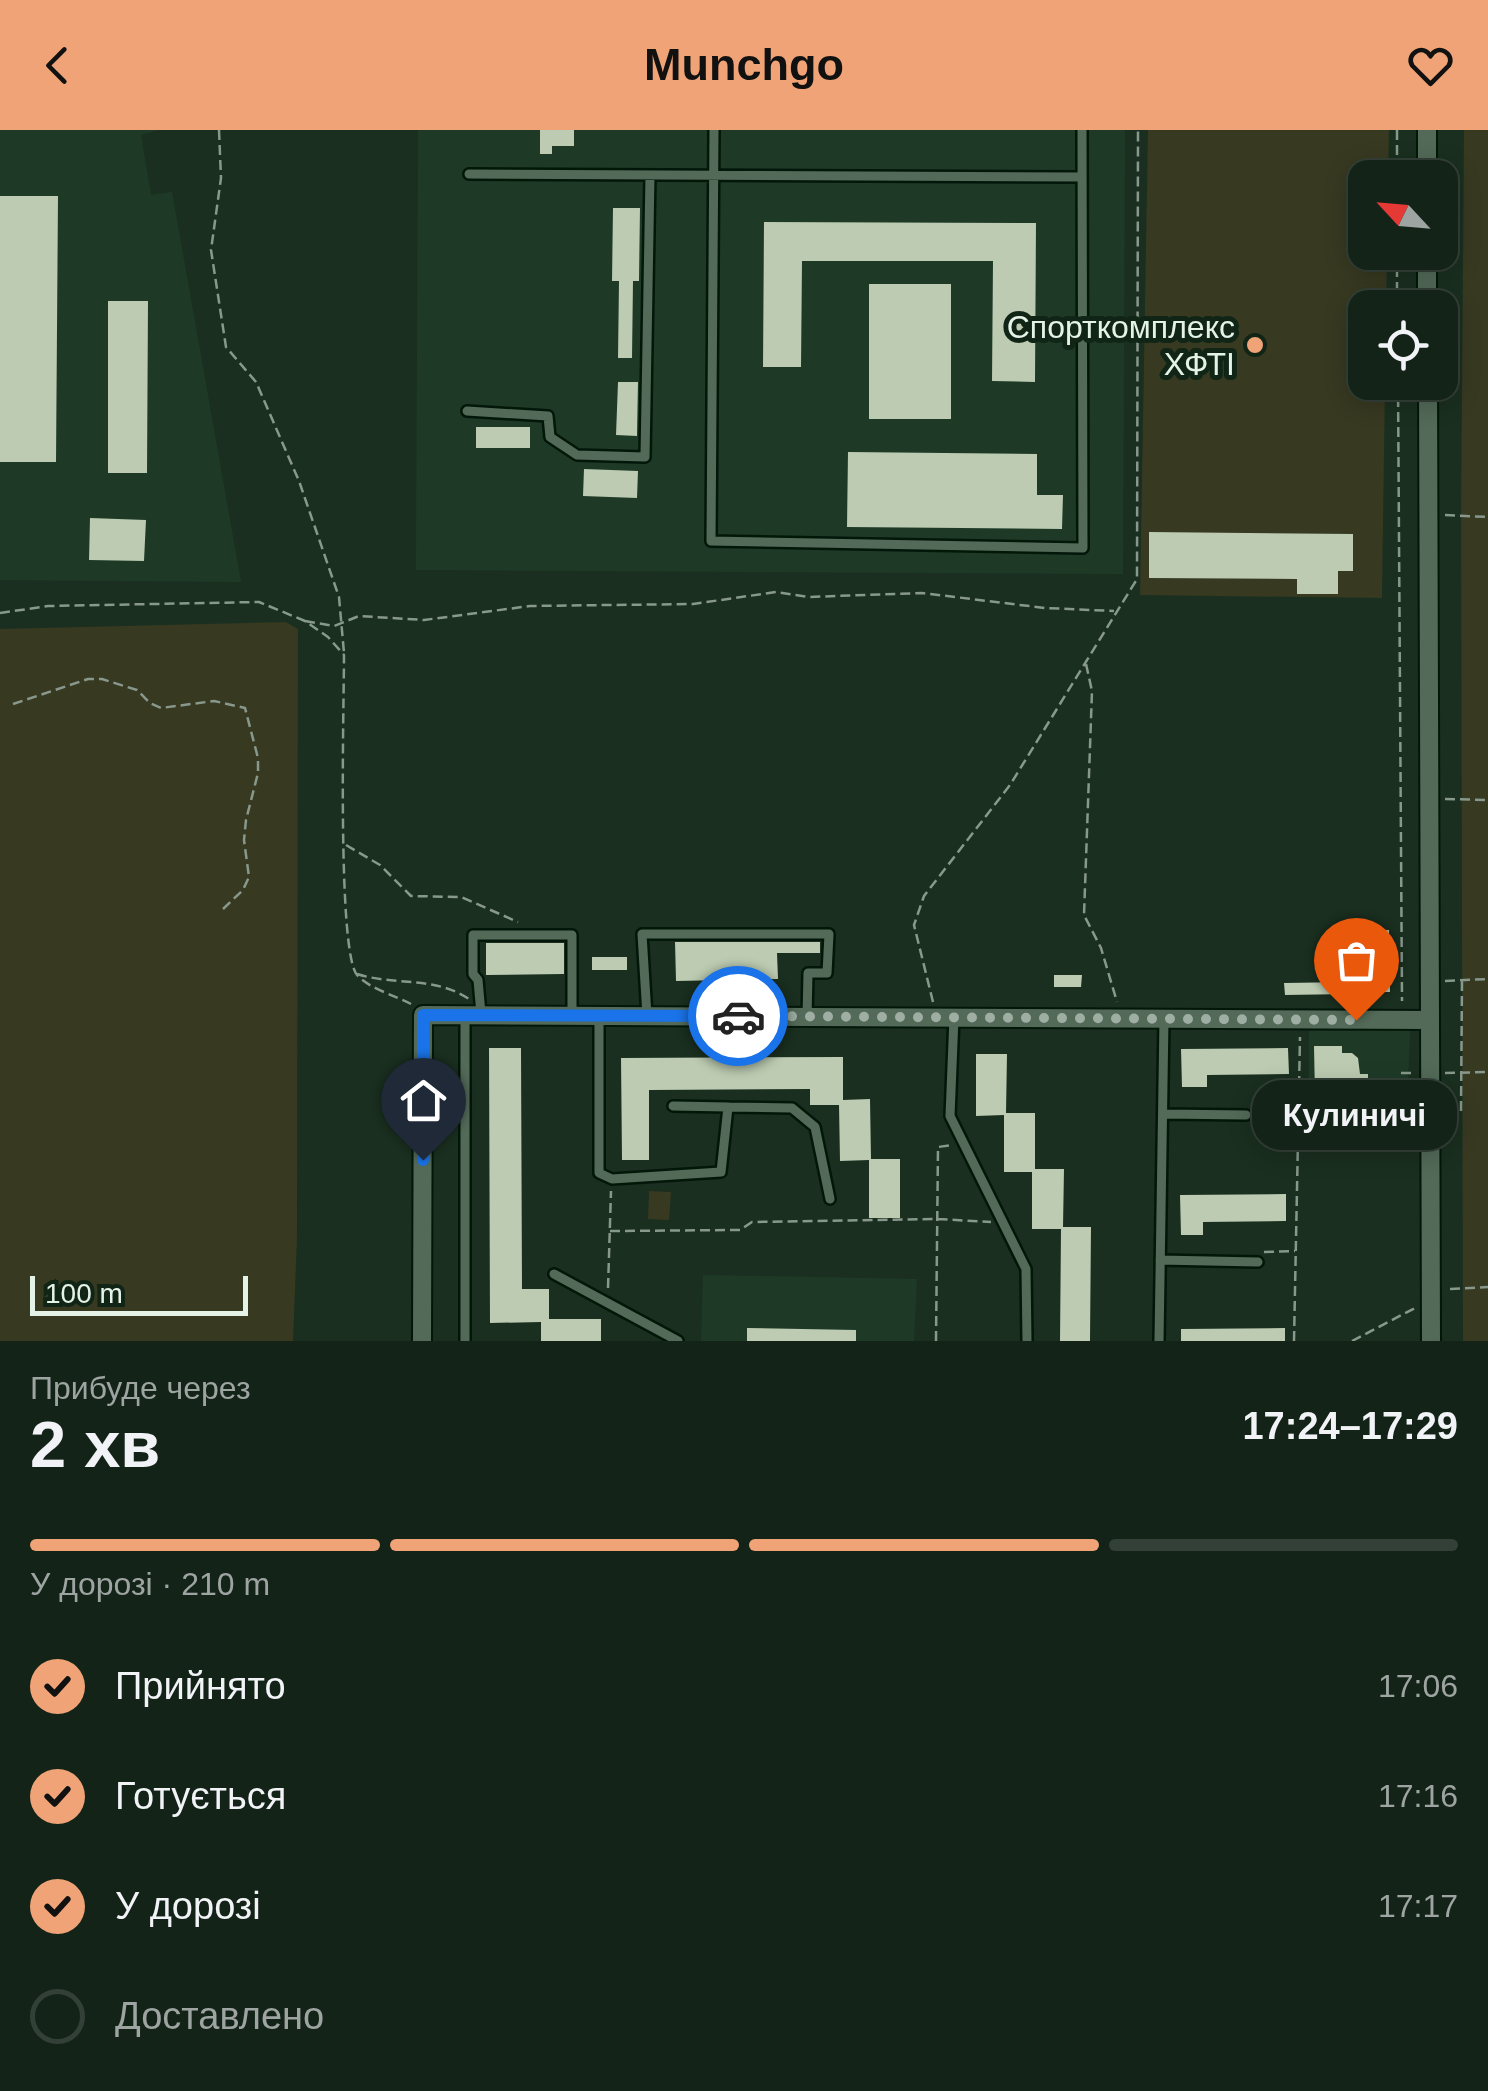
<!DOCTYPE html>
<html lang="uk">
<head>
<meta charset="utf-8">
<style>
  body { margin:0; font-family:Arial,sans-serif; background:#212f25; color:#f1f3f6; height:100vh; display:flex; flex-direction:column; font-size:38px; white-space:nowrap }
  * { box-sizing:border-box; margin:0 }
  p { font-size:32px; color:#9da4a2 }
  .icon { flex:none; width:55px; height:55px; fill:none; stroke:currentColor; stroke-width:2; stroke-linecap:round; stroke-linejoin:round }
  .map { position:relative; height:1211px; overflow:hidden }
  .sheet { display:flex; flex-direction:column; background:#142318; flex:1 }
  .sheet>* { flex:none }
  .needle { width:65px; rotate:296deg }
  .tools { position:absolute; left:1348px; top:30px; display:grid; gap:20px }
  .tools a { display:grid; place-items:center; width:110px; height:110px; border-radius:20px; background:#142318; box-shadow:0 5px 25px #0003,0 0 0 2px #334037; font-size:50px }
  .scale { position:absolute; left:30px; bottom:25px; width:218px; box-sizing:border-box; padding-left:10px; border:5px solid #e5f2e8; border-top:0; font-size:28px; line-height:35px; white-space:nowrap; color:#e5f2e8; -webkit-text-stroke:8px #102516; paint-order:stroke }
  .pin { position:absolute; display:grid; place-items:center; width:85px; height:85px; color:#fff; margin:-102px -42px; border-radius:50% 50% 50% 0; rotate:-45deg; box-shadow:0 0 10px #0007 }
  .pin .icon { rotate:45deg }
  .courier { position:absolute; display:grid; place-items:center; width:100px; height:100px; margin:-50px; border:8px solid #1a73e8; border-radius:50%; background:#fff; color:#222; box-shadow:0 2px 12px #0007 }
  .bubble { position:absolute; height:70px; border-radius:30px; background:#142318; box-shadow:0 5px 25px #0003,0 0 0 2px #334037; font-size:32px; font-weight:800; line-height:70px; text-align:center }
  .head em { font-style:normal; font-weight:800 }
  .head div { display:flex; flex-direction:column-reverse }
  .head { display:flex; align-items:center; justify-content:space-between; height:170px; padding:0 30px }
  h1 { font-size:65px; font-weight:800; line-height:75px }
  .bar { display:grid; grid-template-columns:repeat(4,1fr); gap:15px 10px; align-content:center; height:120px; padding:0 30px }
  .bar i { height:12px; border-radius:8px; background:#334037 }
  .bar .on { background:#efa376 }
  .bar p { grid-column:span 4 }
  ol { padding:0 30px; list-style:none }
  li { display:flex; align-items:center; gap:30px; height:110px }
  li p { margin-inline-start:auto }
  li .icon { padding:10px; border-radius:50%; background:#efa376; color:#111; stroke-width:4 }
  li:last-child { color:#9da4a2 }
  li i { width:55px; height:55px; border:5px solid #334037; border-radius:50% }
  header { display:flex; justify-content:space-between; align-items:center; height:130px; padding:0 30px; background:#efa376; color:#111; font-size:45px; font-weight:800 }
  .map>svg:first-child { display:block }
  .built { fill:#1e3a27 }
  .green { fill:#373921 }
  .building { fill:#bccbb1 }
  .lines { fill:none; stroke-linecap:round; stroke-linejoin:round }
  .lane-casing { stroke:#031709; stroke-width:14 }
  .street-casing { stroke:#031709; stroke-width:22 }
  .path { stroke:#88988c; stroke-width:2.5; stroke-dasharray:10 5; stroke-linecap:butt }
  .lane { stroke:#536a58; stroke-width:9 }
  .street { stroke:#536a58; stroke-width:18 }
  .done { stroke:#9eaea2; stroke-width:10; stroke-dasharray:0 18 }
  .route { stroke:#1a73e8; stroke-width:12 }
  .poi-dot { fill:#efa376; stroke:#102516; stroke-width:4 }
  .labels { text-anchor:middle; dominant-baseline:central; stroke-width:10; stroke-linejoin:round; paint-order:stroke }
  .poi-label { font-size:32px; fill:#e5f2e8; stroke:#102516; text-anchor:end }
</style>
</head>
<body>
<header><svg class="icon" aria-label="back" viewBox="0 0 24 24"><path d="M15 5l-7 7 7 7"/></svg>Munchgo<svg class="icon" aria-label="heart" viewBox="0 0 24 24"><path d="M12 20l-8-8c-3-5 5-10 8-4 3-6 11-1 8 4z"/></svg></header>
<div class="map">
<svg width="1488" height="1211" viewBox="0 0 1488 1211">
  <rect width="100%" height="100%" fill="#1a2f20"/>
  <path class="built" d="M0,0H158L141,5L151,65L172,62L241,452L0,450Z
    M418,0H1125L1123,444L416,440Z
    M1410,900L1406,1015L1308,1012L1309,901Z
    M703,1145L917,1149L914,1211H701Z"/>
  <path class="green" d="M1148,0H1389L1388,47L1365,48V122L1387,123L1386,177L1365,178V252L1385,253L1382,468L1140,465Z
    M1464,0H1488V1211H1463L1461,382Z
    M286,492L298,499L297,1108L293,1211H0V499Z
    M649,1061L671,1062L669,1090L648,1089Z"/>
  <path class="building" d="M540,0H574V16H552V24H540Z
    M0,66H58L56,332H0Z
    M613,78H640L639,151H633L632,228H618L619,151H612Z
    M764,92L1036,93L1035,252L992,251L993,131H802L801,237H763Z
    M869,154H951V289H869Z
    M108,171H148L147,343H108Z
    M618,252H638L637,306L616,305Z
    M476,297H530V318H476Z
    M848,322L1037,324V365H1063L1062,399L847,397Z
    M584,339L638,341L637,368L583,366Z
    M90,388L146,390L144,431L89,430Z
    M1149,402L1353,404V441H1338V464H1297V449L1149,448Z
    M1347,799L1389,800L1390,862H1376L1371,815H1346Z
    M675,812H820V823H777L778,849L676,851Z
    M486,813H564V844L486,845Z
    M592,827H627V840H592Z
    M1054,845H1082L1081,857H1054Z
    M1349,852V864L1285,865L1284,853Z
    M1314,916H1342V923H1352L1358,928L1360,944H1368V1001H1327L1326,967H1315Z
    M489,918H521L522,1159H549V1189H601V1211H541V1192L490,1193Z
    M1288,918L1289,944L1207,945V957H1182L1181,919Z
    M976,924H1007L1006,983H1035V1039H1064L1063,1097H1091L1090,1211H1060L1061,1099H1032V1042H1004V985L976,986Z
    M843,927V970L870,969L871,1029H900V1088H869V1030L840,1031L839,975H810V959L649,960V1030H622L621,928Z
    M1286,1064V1091L1203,1092V1105H1181L1180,1065Z
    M747,1198L856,1200V1211H747Z
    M1285,1198V1211H1181V1199Z"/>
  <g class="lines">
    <defs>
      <path id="lane" d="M714,0L711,411L1083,418L1082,0
        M469,44L1082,47
        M467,281L548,286L550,307L577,325L645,327L650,45
        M481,884L478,850L473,844V805H572V886
        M465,885V1211
        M599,886V1043L612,1049L721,1042L728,977L673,976
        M647,886L642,804H829L827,843H808L807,887
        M954,887L950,986L1026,1139L1027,1211
        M728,977L792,978L815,997L830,1069
        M1164,984L1246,985
        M1160,1130L1258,1132
        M554,1144L678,1211
        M1159,1211L1164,889"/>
      <path id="street" d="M1427,0V48
        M1427,122V178
        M1428,252L1431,1211
        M422,1211L423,885L1430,890"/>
    </defs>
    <use href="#lane" class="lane-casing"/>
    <use href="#street" class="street-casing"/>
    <path class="path" d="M219,0L221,48L211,120L226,217L256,252L299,351L339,467L344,523
      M1397,0V48
      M1397,122V178
      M1398,252L1402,871
      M1445,385L1488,387
      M0,483L48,476L259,472L305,491L328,507L344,525C344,572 337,821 357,845C368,858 396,866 411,874
      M305,491L334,496L359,486L424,490L530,476L693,474L776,462L808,467L922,463L1045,478L1114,481
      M1086,534L1092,561L1084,785L1101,818L1117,872
      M13,574L88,549H102L137,560L150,573L161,578L214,571L245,578L258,628V643L246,690L244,710L249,747L243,760L223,779
      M1445,669L1488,670
      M346,715L380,735L411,766L461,767L518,792
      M357,844C395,856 435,846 469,869
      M1445,851L1488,849
      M933,872L914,795L924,766L1010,655L1137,449L1138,0
      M1401,943H1412
      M1445,943L1488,942
      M1252,976L1298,975
      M1461,981L1462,850
      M610,1101L740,1100L752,1092L937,1089L991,1092
      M1264,1122L1295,1121
      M608,1158L611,1061
      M1450,1159L1488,1157
      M936,1211L938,1017L953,1015
      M1294,1211L1300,907
      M1352,1211L1415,1178"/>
    <use href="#lane" class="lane"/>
    <use href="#street" class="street"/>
  </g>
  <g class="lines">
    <path class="done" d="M738,886L1356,890"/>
    <path class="route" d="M423,1030V885L738,886"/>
  </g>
  <circle class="poi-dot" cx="1255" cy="215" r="10"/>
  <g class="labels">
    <g class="poi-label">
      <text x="1235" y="197">Спорткомплекс<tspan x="1235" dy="37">ХФТІ</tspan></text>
    </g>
  </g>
</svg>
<div class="tools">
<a><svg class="needle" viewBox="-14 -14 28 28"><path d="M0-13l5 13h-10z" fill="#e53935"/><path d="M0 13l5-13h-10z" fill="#9da4a2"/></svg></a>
<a><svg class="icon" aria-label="locate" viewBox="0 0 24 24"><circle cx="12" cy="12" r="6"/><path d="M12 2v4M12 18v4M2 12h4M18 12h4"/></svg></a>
</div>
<div class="scale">100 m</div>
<div class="pin" style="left:1356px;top:890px;background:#ea580c"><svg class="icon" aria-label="bag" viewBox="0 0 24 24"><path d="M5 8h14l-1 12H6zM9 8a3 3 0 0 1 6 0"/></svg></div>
<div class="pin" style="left:423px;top:1030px;background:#1f2937"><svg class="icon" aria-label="home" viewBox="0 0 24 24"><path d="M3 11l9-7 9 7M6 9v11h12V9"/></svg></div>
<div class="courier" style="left:738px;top:886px"><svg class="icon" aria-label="car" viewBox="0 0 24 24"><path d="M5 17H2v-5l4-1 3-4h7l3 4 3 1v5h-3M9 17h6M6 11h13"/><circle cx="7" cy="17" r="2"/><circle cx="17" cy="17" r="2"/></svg></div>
<div class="bubble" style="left:1252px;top:950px;width:205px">Кулиничі</div>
</div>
<section class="sheet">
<div class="head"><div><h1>2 хв</h1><p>Прибуде через</p></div><em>17:24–17:29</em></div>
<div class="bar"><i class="on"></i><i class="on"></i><i class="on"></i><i></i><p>У дорозі · 210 m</p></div>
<ol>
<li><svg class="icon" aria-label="check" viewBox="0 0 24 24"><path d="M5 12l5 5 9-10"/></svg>Прийнято<p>17:06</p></li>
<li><svg class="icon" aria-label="check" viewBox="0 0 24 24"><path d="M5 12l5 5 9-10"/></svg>Готується<p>17:16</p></li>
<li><svg class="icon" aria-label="check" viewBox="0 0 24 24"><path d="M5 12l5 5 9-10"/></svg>У дорозі<p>17:17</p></li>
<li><i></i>Доставлено</li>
</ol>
</section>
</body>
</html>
